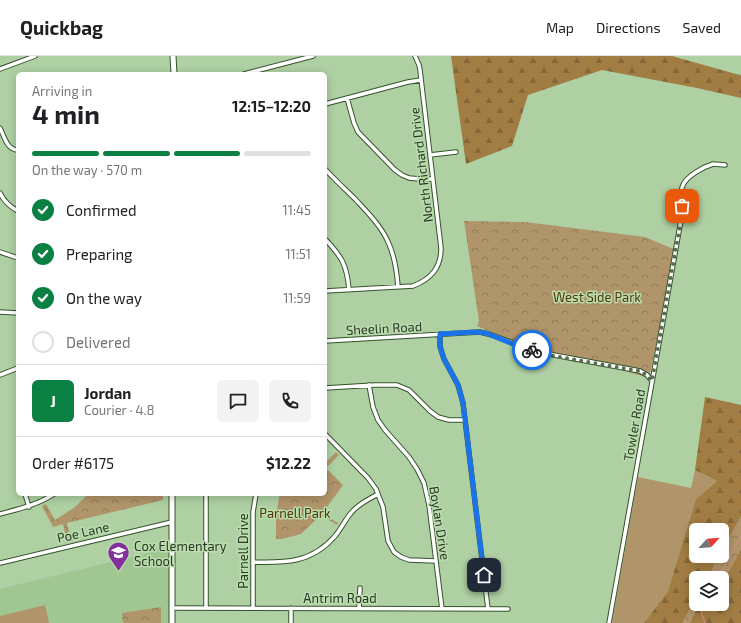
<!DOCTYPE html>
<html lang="en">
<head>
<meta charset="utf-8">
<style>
  body { margin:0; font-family:"Exo 2",sans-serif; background:#f2f2f2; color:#202124; height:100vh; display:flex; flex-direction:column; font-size:15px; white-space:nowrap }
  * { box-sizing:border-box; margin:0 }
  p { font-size:13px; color:#757577 }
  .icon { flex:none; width:22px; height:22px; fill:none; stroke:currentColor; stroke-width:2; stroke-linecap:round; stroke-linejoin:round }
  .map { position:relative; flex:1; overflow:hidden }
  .panel { position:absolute; left:16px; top:16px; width:311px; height:424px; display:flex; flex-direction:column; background:#fff; border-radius:6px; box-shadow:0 2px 10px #0003 }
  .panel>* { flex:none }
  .needle { width:26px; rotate:64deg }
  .buttons { position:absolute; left:689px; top:467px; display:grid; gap:8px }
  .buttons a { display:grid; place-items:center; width:40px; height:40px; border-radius:6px; background:#fff; box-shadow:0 2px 10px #0003; font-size:20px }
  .pin { position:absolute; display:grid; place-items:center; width:34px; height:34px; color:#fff; margin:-17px; border-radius:8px; box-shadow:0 2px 6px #0006 }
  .courier { position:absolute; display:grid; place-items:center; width:40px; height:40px; margin:-20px; border:3px solid #1a73e8; border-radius:50%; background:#fff; color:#222; box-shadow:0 1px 5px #0007 }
  .headline em { font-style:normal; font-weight:700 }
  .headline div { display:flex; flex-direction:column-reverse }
  .headline { display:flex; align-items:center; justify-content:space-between; height:68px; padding:0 16px }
  h1 { font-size:26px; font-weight:700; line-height:30px }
  .bar { display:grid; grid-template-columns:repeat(4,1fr); gap:6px 4px; align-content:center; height:48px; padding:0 16px }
  .bar i { height:5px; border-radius:3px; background:#e0e0e0 }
  .bar .selected { background:#0b8043 }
  .bar p { grid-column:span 4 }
  .line { display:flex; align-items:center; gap:10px; padding:0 16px; border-top:1px solid #e0e0e0 }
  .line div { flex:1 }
  .round { display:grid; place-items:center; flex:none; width:42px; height:42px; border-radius:6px; background:#f2f2f2 }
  ol { padding:0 16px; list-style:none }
  li { display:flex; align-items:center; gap:12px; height:44px }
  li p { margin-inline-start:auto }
  li .icon { padding:4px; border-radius:50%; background:#0b8043; color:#fff; stroke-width:4 }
  li:last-child { color:#757577 }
  li i { width:22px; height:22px; border:2px solid #e0e0e0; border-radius:50% }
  header { display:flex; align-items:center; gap:24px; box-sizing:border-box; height:56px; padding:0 20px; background:#fff; border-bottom:1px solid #e0e0e0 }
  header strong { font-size:19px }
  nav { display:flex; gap:22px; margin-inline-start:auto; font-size:14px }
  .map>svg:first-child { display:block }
  .built { fill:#a0c692 }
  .grass { fill:#b1956a }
  .forest { fill:url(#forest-firs); fill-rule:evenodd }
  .park { fill:url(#park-crowns) }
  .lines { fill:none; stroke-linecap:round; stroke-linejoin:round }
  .stream { stroke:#d68e90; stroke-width:1 }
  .minor-casing { stroke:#35532b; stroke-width:5.5 }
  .secondary-casing { stroke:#35532b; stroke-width:7 }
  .minor { stroke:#fff; stroke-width:3.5 }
  .secondary { stroke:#fff; stroke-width:5 }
  .done { stroke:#586d50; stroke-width:4; stroke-dasharray:0 7.2 }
  .route { stroke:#1a73e8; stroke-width:5 }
  .labels { text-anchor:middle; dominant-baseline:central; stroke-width:3; stroke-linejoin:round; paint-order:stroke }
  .street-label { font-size:13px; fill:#293724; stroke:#bbddaf }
  .park-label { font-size:13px; fill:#503605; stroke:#bbddaf }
  .poi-label { font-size:13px; fill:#293724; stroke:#bbddaf; text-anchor:start }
</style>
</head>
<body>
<header>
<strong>Quickbag</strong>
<nav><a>Map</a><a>Directions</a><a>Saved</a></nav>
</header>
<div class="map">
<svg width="741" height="567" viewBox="0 0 741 567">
  <defs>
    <pattern id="forest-firs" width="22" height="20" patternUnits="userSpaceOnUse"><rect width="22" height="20" fill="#a27d43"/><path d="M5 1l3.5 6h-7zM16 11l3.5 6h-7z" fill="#846738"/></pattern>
    <pattern id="park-crowns" width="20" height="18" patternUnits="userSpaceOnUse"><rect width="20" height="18" fill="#b1956a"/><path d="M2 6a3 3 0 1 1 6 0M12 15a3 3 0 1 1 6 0" fill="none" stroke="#907a57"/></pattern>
  </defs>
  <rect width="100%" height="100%" fill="#aed0a2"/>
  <path class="built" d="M172,491V567H0V533Z"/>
  <path class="grass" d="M695,414L717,425L696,443L668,535L644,567H612L638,421L691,432Z
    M45,549L49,567H0V560Z"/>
  <path class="forest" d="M451,0H672L736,18L741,19V42L697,32L602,14L528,39L512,90L466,108Z
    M705,341L741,349V567H644L668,535L696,443L717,425L695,414ZM696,474H722V500H696ZM696,522H722V548H696Z"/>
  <path class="park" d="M464,165L525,166L645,181L676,194L649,322L601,308L524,291L477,270L479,265Z
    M336,396L339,399L326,412L343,429L322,458L338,467L337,469L321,459L301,478L282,483H276V461L279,441L280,438H325V407Z
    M88,438H163V444L67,467L71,485L67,486L63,468L53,471L42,450L46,448L55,464L75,451Z
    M741,460V494L722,528V522H707L719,500H722V494Z
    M696,541V548H711L707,555L697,553L690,567H682Z
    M161,551V567H123L122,557Z"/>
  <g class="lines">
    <path class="stream" d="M718,522L741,480
      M701,548L700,553L705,567"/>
    <defs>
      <path id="minor" d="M0,13L35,0
        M244,18L313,0
        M347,42L354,67L358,76L395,114L402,119L409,122L420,123H433
        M325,48L408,26L421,24
        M0,72C4,80 7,94 18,94
        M430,99L456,96
        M325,113C335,124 346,134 356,144C369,158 382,171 389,188C395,202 397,216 398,231
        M0,137C4,145 10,151 18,155
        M325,183C342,201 347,209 349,234
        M0,196L18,202
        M325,235L413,230C431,223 441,212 441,192L420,14L419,9L415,0
        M0,256L18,257
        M440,278V290L442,297L444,303L458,329L463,347L488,553
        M325,285L480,276L492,279L524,291L554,299L640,315L647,319L652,325
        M0,319L18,312
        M369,329L373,351L378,364L385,374L409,401L417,413L424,427L429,449L442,553
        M325,332L375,329H397L409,334L430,355L438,361L449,364H465
        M325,378L368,422L376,433L383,451L388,485L394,496L401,501L409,504L436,505
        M25,438L29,451
        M0,458C19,453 37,449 54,438
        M253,506C285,507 312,507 335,480C341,473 345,464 351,457C358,448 369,443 378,438
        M0,507L172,466
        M172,552L508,553
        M206,552V438
        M253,552V456L256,438
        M359,552L360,532
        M291,567V552
        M609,567L681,164C681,155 679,137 683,129C687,120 703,111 713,108C717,108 722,109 725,109"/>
      <path id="secondary" d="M173,0L174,18
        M172,438V567"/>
    </defs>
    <use href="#minor" class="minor-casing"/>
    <use href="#secondary" class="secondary-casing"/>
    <use href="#minor" class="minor"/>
    <use href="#secondary" class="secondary"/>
  </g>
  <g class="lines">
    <path class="done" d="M532,294L554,300L640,315L646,319L652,325L681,164L682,150"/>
    <path class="route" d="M484,519L463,347L458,329L444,303L442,297L440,290V278L475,276L486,277L513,288L532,294"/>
  </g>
  <defs>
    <symbol id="school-pin" viewBox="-11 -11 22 30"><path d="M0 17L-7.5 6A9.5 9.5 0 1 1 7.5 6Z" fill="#842f9d" stroke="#bbddaf"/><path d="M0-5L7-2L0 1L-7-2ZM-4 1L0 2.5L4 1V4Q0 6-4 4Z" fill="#fff"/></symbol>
  </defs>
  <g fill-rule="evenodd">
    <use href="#school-pin" x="106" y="484" width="25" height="34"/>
  </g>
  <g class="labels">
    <g class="street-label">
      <text transform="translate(421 109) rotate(-97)">North Richard Drive</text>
      <text transform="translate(384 272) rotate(-3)">Sheelin Road</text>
      <text transform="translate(634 369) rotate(-80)">Towler Road</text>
      <text transform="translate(440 467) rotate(81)">Boylan Drive</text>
      <text transform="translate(83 476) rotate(-13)">Poe Lane</text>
      <text transform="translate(243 495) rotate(-90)">Parnell Drive</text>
      <text x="340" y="542">Antrim Road</text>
    </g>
    <g class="park-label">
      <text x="597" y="241">West Side Park</text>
      <text x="295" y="457">Parnell Park</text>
    </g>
    <g class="poi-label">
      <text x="134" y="490">Cox Elementary<tspan x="134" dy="15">School</tspan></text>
    </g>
  </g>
</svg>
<div class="buttons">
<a><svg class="needle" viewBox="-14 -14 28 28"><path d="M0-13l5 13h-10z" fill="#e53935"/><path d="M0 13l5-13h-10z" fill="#757577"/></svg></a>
<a><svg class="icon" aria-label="layers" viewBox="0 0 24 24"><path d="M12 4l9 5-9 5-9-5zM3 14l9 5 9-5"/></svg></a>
</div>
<div class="pin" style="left:682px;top:150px;background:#ea580c"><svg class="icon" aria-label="bag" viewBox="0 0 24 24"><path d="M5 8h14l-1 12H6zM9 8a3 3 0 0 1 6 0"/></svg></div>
<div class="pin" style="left:484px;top:519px;background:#1f2937"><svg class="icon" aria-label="home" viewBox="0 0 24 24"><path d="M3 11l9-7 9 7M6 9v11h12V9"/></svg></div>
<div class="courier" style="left:532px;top:294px"><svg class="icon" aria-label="bike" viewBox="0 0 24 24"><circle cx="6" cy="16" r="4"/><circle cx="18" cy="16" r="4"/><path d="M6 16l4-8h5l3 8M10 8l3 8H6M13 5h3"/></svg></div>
<section class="panel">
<div class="headline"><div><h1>4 min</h1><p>Arriving in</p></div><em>12:15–12:20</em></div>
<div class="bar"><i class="selected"></i><i class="selected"></i><i class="selected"></i><i></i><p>On the way · 570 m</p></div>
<ol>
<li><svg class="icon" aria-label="check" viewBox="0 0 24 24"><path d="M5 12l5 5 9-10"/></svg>Confirmed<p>11:45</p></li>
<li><svg class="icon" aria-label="check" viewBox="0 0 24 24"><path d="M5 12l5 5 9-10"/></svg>Preparing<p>11:51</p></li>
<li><svg class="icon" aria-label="check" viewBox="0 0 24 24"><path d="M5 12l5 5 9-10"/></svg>On the way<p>11:59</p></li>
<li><i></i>Delivered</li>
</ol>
<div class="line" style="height:72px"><b class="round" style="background:#0b8043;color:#fff">J</b><div><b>Jordan</b><p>Courier · 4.8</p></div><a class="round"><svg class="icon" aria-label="chat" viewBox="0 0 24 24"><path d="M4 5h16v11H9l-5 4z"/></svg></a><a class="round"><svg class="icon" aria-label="phone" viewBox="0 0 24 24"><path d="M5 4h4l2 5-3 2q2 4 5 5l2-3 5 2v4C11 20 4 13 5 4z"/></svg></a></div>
<div class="line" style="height:52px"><div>Order #6175</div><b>$12.22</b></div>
</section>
</div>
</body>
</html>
